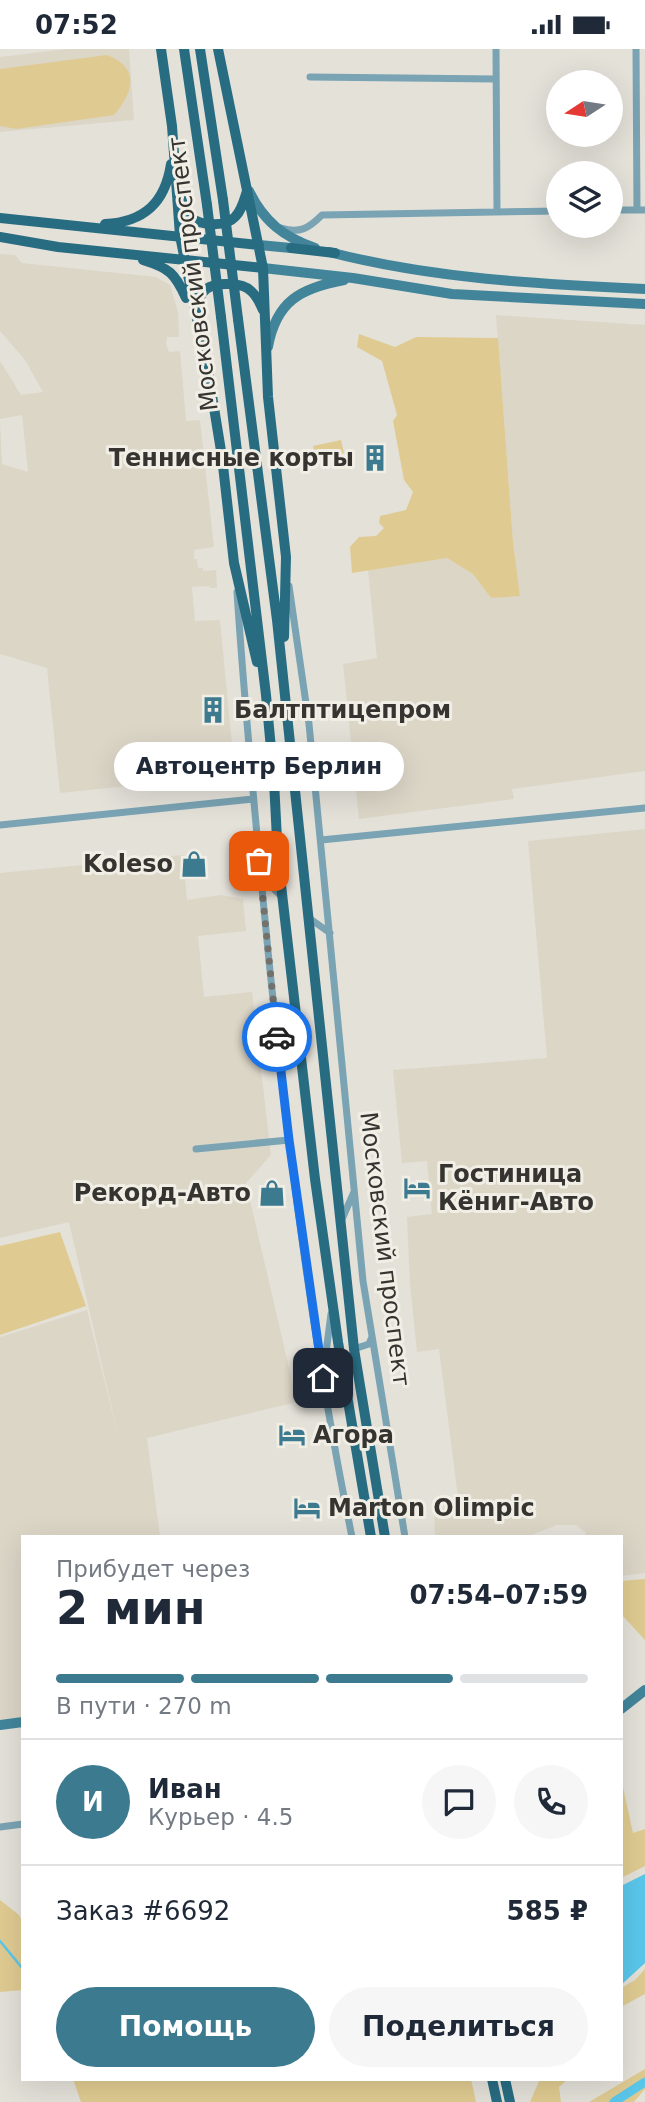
<!DOCTYPE html>
<html lang="ru">
<head>
<meta charset="utf-8">
<style>
  body { margin:0; font-family:"DejaVu Sans",sans-serif; background:#f6f6f7; color:#1f2937; height:100vh; display:flex; flex-direction:column; font-size:26px; white-space:nowrap }
  * { box-sizing:border-box; margin:0 }
  p { font-size:23px; color:#747a83 }
  .icon { flex:none; width:38px; height:38px; fill:none; stroke:currentColor; stroke-width:2; stroke-linecap:round; stroke-linejoin:round }
  .map { position:relative; flex:1; overflow:hidden }
  .sheet { position:absolute; left:21px; top:1486px; width:602px; height:546px; display:flex; flex-direction:column; background:#fff; border-radius:0px; box-shadow:0 7px 28px #0002 }
  .sheet>* { flex:none }
  .needle { width:46px; rotate:258deg }
  .buttons { position:absolute; left:546px; top:21px; display:grid; gap:14px }
  .buttons a { display:grid; place-items:center; width:77px; height:77px; border-radius:50%; background:#fff; box-shadow:0 7px 28px #0002; font-size:35px }
  .pin { position:absolute; display:grid; place-items:center; width:60px; height:60px; color:#fff; margin:-30px; border-radius:14px; box-shadow:0 4px 10px #0006 }
  .courier { position:absolute; display:grid; place-items:center; width:70px; height:70px; margin:-35px; border:5px solid #1a73e8; border-radius:50%; background:#fff; color:#222; box-shadow:0 2px 9px #0007 }
  .bubble { position:absolute; height:49px; border-radius:24px; background:#fff; box-shadow:0 7px 28px #0002; font-size:23px; font-weight:700; line-height:49px; text-align:center }
  .overview em { font-style:normal; font-weight:700 }
  .overview div { display:flex; flex-direction:column-reverse }
  .overview { display:flex; align-items:center; justify-content:space-between; height:119px; padding:0 35px }
  h1 { font-size:46px; font-weight:700; line-height:52px }
  .bar { display:grid; grid-template-columns:repeat(4,1fr); gap:10px 7px; align-content:center; height:84px; padding:0 35px }
  .bar i { height:9px; border-radius:5px; background:#e0e1e3 }
  .bar .on { background:#3c7a8f }
  .bar p { grid-column:span 4 }
  .line { display:flex; align-items:center; gap:18px; padding:0 35px; border-top:2px solid #e0e1e3 }
  .line div { flex:1 }
  .round { display:grid; place-items:center; flex:none; width:74px; height:74px; border-radius:37px; background:#f6f6f7 }
  .action { display:flex; gap:14px; margin-top:auto; padding:14px 35px }
  .action a { flex:1; height:80px; border-radius:42px; background:#3c7a8f; color:#fff; font-size:28px; font-weight:700; line-height:80px; text-align:center }
  .action a+a { background:#f6f6f7; color:#1f2937 }
  .status { display:flex; justify-content:space-between; align-items:center; height:49px; padding:0 35px; background:#fff; direction:ltr }
  .status svg { height:19px; fill:currentColor }
  .map>svg:first-child { display:block }
  .built { fill:#dcd6c7 }
  .green { fill:#dfcb91 }
  .water { fill:#5ac7eb }
  .lines { fill:none; stroke-linecap:round; stroke-linejoin:round }
  .stream { stroke:#5ac7eb; stroke-width:2.5 }
  .canal { stroke:#5ac7eb; stroke-width:9 }
  .street { stroke:#7aa3b3; stroke-width:7 }
  .secondary { stroke:#42859b; stroke-width:10 }
  .primary { stroke:#286c82; stroke-width:10 }
  .primary-bridge { stroke:#286c82; stroke-width:10 }
  .done { stroke:#72716b; stroke-width:7; stroke-dasharray:0 12.6 }
  .route { stroke:#1a73e8; stroke-width:9 }
  .labels { text-anchor:middle; dominant-baseline:central; stroke-width:6; stroke-linejoin:round; paint-order:stroke }
  .street-label { font-size:24px; fill:#353430; stroke:#f1eee6 }
  .poi-label { font-size:24px; font-weight:bold; fill:#353430; stroke:#f1eee6; text-anchor:start }
</style>
</head>
<body>
<div class="status"><b>07:52</b><svg viewBox="0 0 49 12"><path d="M0 12V9h3v3zM5 12V6h3v6zM10 12V3h3v9zM15 12V0h3v12zM26 1h20v11H26zM47 4h2v5h-2z"/></svg></div>
<div class="map">
<svg width="645" height="2053" viewBox="0 0 645 2053">
  <rect width="100%" height="100%" fill="#e4e1d9"/>
  <path class="built" d="M67,0H129L134,71L0,83V8Z
    M0,205L15,206L22,214L156,228L170,236L178,263L179,288H167L166,295L169,303L180,302L186,372L200,371L214,498L194,501V510H197L198,519H203V522L216,521L217,539H210L209,537L192,538L195,572L220,571L235,726L60,744L47,619L0,605V372L2,415L28,423L22,366L0,370V312L21,346L43,343L25,311L0,282Z
    M496,266L645,276V722L512,740L514,750L359,770L343,615L377,609L368,521L447,509L473,525L491,549L520,546L513,493Z
    M645,780V1524L621,1527V1488L586,1487L585,1483L576,1476H557L529,1487H435L434,1460L459,1456L439,1300L417,1303L410,1235L407,1168L432,1165L427,1112L402,1114L393,1021L547,1009L528,792Z
    M183,806L187,851L221,846L243,850L246,882L198,887L204,948L252,943L271,1106L246,1134L297,1353L147,1389L160,1487L23,1488V1672L0,1675V1288L87,1261L120,1395L69,1173L0,1189V824Z"/>
  <path class="green" d="M107,6C141,19 133,44 114,66L16,80L0,77V20Z
    M359,285L395,298L416,288L498,289L513,493L520,547L491,549L473,525L447,509L352,524L350,498L359,488L376,487L384,479L379,474L380,467L406,461L413,443L404,431L393,372L397,366L382,312L357,298Z
    M341,391L344,404L316,410L313,397Z
    M60,1183L86,1257L0,1286V1197Z
    M645,1530V1591L621,1565V1532Z
    M621,1729L633,1784L645,1780V1817L621,1829Z
    M0,1851L19,1866L23,1874V1941L0,1943Z
    M645,1920V1945L621,1958V1939L635,1931Z
    M645,2020V2040L634,2053H589Z
    M73,2030H471L476,2053H81Z
    M540,2030H568L559,2038L561,2053H530Z"/>
  <path class="water" d="M645,1825V1914L621,1936V1837Z"/>
  <g class="lines">
    <path class="stream" d="M0,1892L23,1920"/>
    <path class="canal" d="M614,2053L645,2033"/>
    <path class="street" d="M496,0L497,163
      M636,0L637,161
      M310,28L496,30
      M611,161H645
      M281,179C300,185 309,179 322,166L558,162
      M289,537L309,675L363,1232L405,1488
      M237,543C245,666 257,789 269,912C289,1104 313,1298 352,1488
      M0,776L253,750
      M321,791L645,759
      M261,827L282,848
      M309,869L330,884
      M196,1100L289,1091
      M342,1170L354,1143
      M354,1300L369,1295L372,1288
      M324,1319L331,1265
      M0,1778L23,1775"/>
    <path class="secondary" d="M249,142C264,173 284,188 315,199
      M259,196L291,199
      M329,203C433,230 539,235 645,240
      M263,219L353,229L452,245L645,255
      M268,298C276,252 301,239 344,231
      M621,1660L645,1641
      M0,1676L23,1673"/>
    <path class="primary" d="M161,0L172,77L180,187L209,328L222,408L234,514L257,613
      M184,0L207,156
      M200,0L223,151
      M218,0L263,219L268,348L286,508L284,588
      M181,149C183,156 185,164 191,169C202,177 226,178 235,168C242,161 244,151 247,142
      M0,169L259,196
      M105,175C144,173 165,154 171,115
      M0,188L58,198L263,219
      M291,199L335,204
      M143,211C169,219 175,224 186,249
      M197,262C198,240 210,234 230,235C238,236 245,236 251,242C257,247 260,254 263,261
      M221,268L266,646L274,732L278,810L315,1130L338,1293L371,1488
      M238,270L277,571L354,1300L385,1488
      M492,2030L497,2053
      M505,2030L510,2053"/>
    <path class="primary-bridge" d="M223,151L238,270
      M207,156L221,268"/>
  </g>
  <g class="lines">
    <path class="done" d="M259,812L277,988"/>
    <path class="route" d="M277,988L289,1091L323,1329"/>
  </g>
  <defs>
    <symbol id="building-bare" viewBox="-9 -9 18 18"><path d="M-4-6H4V6H1V3H-1V6H-4ZM-2.5-4.3h1.7v1.8h-1.7ZM.8-4.3h1.7v1.8H.8ZM-2.5-1h1.7V.8h-1.7ZM.8-1h1.7V.8H.8Z" fill="#3c7a8f" stroke="#f1eee6" stroke-width="2.5" paint-order="stroke"/></symbol>
    <symbol id="shop-bare" viewBox="-9 -9 18 18"><path d="M-5-2.5h2.3a2.7 3.5 0 0 1 5.4 0H5L5.5 6h-11ZM-1.5-2.5h3a1.5 2.3 0 0 0-3 0Z" fill="#3c7a8f" stroke="#f1eee6" stroke-width="2.5" paint-order="stroke"/></symbol>
    <symbol id="hotel-bare" viewBox="-9 -9 18 18"><path d="M-6-4.5h1.5V1H6V5H4.5V3h-9V5H-6ZM-4 0a1.8 1.8 0 1 1 3.6 0ZM.5 0V-2.5h3Q6-2.5 6 0Z" fill="#3c7a8f" stroke="#f1eee6" stroke-width="2.5" paint-order="stroke"/></symbol>
  </defs>
  <g fill-rule="evenodd">
    <use href="#building-bare" x="356" y="390" width="38" height="38"/>
    <use href="#building-bare" x="194" y="642" width="38" height="38"/>
    <use href="#shop-bare" x="175" y="796" width="38" height="38"/>
    <use href="#hotel-bare" x="398" y="1120" width="38" height="38"/>
    <use href="#shop-bare" x="253" y="1125" width="38" height="38"/>
    <use href="#hotel-bare" x="273" y="1367" width="38" height="38"/>
    <use href="#hotel-bare" x="288" y="1440" width="38" height="38"/>
  </g>
  <g class="labels">
    <g class="street-label">
      <text transform="translate(193 225) rotate(-97)">Московский проспект</text>
      <text transform="translate(385 1200) rotate(83)">Московский проспект</text>
    </g>
    <g class="poi-label">
      <text x="354" y="409" text-anchor="end">Теннисные корты</text>
      <text x="234" y="661">Балтптицепром</text>
      <text x="173" y="815" text-anchor="end">Koleso</text>
      <text x="438" y="1125">Гостиница<tspan x="438" dy="28">Кёниг-Авто</tspan></text>
      <text x="251" y="1144" text-anchor="end">Рекорд-Авто</text>
      <text x="313" y="1386">Агора</text>
      <text x="328" y="1459">Marton Olimpic</text>
    </g>
  </g>
</svg>
<div class="buttons">
<a><svg class="needle" viewBox="-14 -14 28 28"><path d="M0-13l5 13h-10z" fill="#e53935"/><path d="M0 13l5-13h-10z" fill="#747a83"/></svg></a>
<a><svg class="icon" aria-label="layers" viewBox="0 0 24 24"><path d="M12 4l9 5-9 5-9-5zM3 14l9 5 9-5"/></svg></a>
</div>
<div class="pin" style="left:259px;top:812px;background:#ea580c"><svg class="icon" aria-label="bag" viewBox="0 0 24 24"><path d="M5 8h14l-1 12H6zM9 8a3 3 0 0 1 6 0"/></svg></div>
<div class="pin" style="left:323px;top:1329px;background:#1f2937"><svg class="icon" aria-label="home" viewBox="0 0 24 24"><path d="M3 11l9-7 9 7M6 9v11h12V9"/></svg></div>
<div class="courier" style="left:277px;top:988px"><svg class="icon" aria-label="car" viewBox="0 0 24 24"><path d="M5 17H2v-5l4-1 3-4h7l3 4 3 1v5h-3M9 17h6M6 11h13"/><circle cx="7" cy="17" r="2"/><circle cx="17" cy="17" r="2"/></svg></div>
<div class="bubble" style="left:114px;top:693px;width:290px">Автоцентр Берлин</div>
<section class="sheet">
<div class="overview"><div><h1>2 мин</h1><p>Прибудет через</p></div><em>07:54–07:59</em></div>
<div class="bar"><i class="on"></i><i class="on"></i><i class="on"></i><i></i><p>В пути · 270 m</p></div>
<div class="line" style="height:126px"><b class="round" style="background:#3c7a8f;color:#fff">И</b><div><b>Иван</b><p>Курьер · 4.5</p></div><a class="round"><svg class="icon" aria-label="chat" viewBox="0 0 24 24"><path d="M4 5h16v11H9l-5 4z"/></svg></a><a class="round"><svg class="icon" aria-label="phone" viewBox="0 0 24 24"><path d="M5 4h4l2 5-3 2q2 4 5 5l2-3 5 2v4C11 20 4 13 5 4z"/></svg></a></div>
<div class="line" style="height:91px"><div>Заказ #6692</div><b>585 ₽</b></div>
<div class="action"><a>Помощь</a><a>Поделиться</a></div>
</section>
</div>
</body>
</html>
